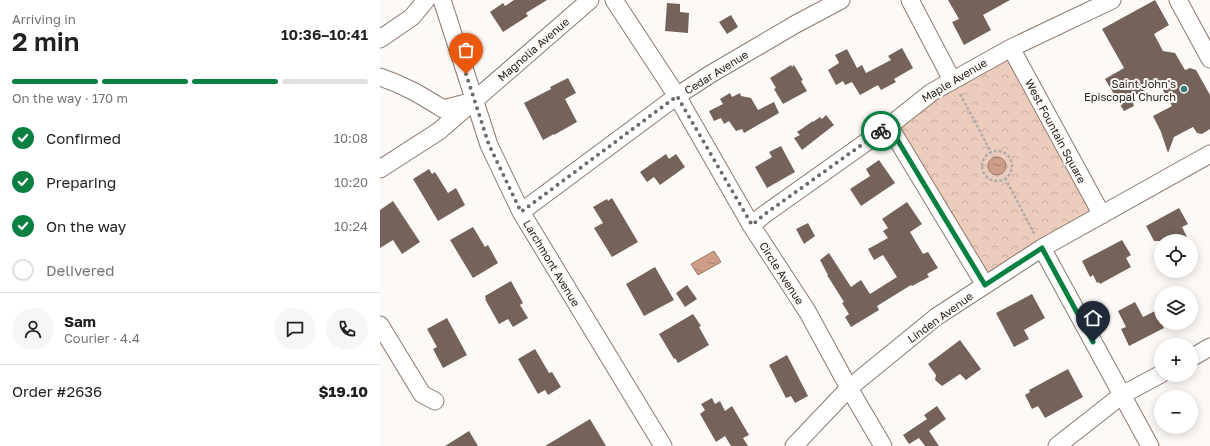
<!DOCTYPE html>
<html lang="en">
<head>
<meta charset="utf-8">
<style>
  body { margin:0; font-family:"Golos Text",sans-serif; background:#f6f6f6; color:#202124; height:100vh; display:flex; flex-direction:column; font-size:15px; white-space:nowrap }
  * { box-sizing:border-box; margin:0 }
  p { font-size:13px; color:#757577 }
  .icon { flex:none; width:22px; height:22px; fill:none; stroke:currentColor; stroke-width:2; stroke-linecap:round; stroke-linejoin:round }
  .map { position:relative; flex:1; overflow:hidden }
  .details { display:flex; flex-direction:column; background:#fff; width:380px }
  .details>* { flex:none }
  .tools { position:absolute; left:774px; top:234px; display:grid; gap:8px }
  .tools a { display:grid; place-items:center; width:44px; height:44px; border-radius:50%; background:#fff; box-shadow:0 2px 10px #0003; font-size:20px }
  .pin { position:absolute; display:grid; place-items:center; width:34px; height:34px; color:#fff; margin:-41px -17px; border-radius:50% 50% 50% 0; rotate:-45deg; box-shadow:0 0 4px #0007 }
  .pin .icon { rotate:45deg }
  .courier { position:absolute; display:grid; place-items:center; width:40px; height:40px; margin:-20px; border:3px solid #0b8043; border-radius:50%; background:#fff; color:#222; box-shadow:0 1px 5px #0007 }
  .head em { font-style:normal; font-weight:600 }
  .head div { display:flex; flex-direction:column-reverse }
  .head { display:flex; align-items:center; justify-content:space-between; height:68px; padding:0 12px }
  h1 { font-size:26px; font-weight:600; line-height:30px }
  .bar { display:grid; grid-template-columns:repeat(4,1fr); gap:6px 4px; align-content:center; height:48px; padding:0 12px }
  .bar i { height:5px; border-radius:3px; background:#e0e0e0 }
  .bar .current { background:#0b8043 }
  .bar p { grid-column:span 4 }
  .line { display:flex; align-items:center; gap:10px; padding:0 12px; border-top:1px solid #e0e0e0 }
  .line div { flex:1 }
  .round { display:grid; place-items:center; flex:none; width:42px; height:42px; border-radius:21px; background:#f6f6f6 }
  ol { padding:0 12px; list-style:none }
  li { display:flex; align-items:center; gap:12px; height:44px }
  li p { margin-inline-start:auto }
  li .icon { padding:4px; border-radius:50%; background:#0b8043; color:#fff; stroke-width:4 }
  li:last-child { color:#757577 }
  li i { width:22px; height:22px; border:2px solid #e0e0e0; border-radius:50% }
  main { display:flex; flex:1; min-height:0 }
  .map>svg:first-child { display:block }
  .park { fill:url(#park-crowns) }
  .water { fill:url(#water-ripples); stroke:#9b7766 }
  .building { fill:#75635b }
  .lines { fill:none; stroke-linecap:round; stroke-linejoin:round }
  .minor-casing { stroke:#8b7970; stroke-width:19 }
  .path { stroke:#b1acaa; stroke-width:2.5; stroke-dasharray:3 2; stroke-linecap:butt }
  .minor { stroke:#fff; stroke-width:17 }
  .done { stroke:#716b67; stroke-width:4; stroke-dasharray:0 7.2 }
  .route { stroke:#0b8043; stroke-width:5 }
  .poi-dot { fill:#367f80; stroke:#fdf9f7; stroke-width:1.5 }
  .labels { text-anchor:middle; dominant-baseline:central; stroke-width:4; stroke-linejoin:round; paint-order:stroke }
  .street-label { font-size:11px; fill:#251e1a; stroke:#fdf9f7 }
  .poi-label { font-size:11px; fill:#251e1a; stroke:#fdf9f7; text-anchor:end }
</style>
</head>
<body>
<main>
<section class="details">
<div class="head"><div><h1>2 min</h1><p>Arriving in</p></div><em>10:36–10:41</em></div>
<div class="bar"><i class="current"></i><i class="current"></i><i class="current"></i><i></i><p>On the way · 170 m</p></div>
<ol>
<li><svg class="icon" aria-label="check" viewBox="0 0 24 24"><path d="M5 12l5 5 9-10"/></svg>Confirmed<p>10:08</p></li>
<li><svg class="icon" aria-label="check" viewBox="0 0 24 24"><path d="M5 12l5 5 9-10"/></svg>Preparing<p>10:20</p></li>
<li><svg class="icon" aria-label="check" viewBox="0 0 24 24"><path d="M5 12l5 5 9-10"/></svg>On the way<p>10:24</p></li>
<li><i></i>Delivered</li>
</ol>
<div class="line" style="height:72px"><a class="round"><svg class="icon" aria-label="person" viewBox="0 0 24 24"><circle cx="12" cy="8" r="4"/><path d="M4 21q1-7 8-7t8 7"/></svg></a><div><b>Sam</b><p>Courier · 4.4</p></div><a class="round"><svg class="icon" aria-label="chat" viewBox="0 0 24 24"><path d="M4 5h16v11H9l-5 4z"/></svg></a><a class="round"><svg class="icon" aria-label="phone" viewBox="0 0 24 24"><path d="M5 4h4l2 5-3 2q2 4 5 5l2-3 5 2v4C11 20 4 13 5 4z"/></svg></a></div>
<div class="line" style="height:52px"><div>Order #2636</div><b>$19.10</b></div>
</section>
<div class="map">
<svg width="830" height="446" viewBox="0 0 830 446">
  <defs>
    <pattern id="park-crowns" width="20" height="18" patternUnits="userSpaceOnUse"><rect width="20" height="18" fill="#ecccbd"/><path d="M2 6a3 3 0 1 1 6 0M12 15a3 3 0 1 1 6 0" fill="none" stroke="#caafa2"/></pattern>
    <pattern id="water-ripples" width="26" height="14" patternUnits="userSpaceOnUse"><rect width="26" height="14" fill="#cd9d87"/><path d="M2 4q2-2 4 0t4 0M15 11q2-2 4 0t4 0" fill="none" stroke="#a67f6e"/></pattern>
  </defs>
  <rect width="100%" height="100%" fill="#fdf9f7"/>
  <path class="park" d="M630,54L716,214L607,279L514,126L559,92Z"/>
  <path class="water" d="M608 166a9 9 0 1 1 18 0a9 9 0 1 1-18 0Z
    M334,251L341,262L318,275L311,264Z"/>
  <path class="building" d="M134,0H167L146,13L148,16L123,32L110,12L123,3L125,6Z
    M568,0H630L603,15L611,30L584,45L572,22L579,19Z
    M775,0L789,25L774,34L783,51L795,53L805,70L810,68L816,70L830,95V129L822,134L817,133L813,127L794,137L788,153L781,132L773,116L792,106L779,83L751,97L754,106L744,111L725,79L744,68L722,29Z
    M287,3L300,4V12L309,13L308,33L285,31Z
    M351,15L358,27L347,34L339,22Z
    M522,48L533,68L514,79L516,82L501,90L498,85L480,95L472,82L465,85L463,81L456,85L448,70L459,63L455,55L467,49L477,68L482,65L486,73L511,60L508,56Z
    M411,65L412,67L414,65L423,80L421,81L427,91L403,104L394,89L396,88L390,78Z
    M188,78L196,93L185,99L197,122L174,135V134L163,140L144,103L171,89L170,87Z
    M350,93L352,97L360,93L361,96L371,98L378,110L394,102L399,113L364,133L362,129L356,131L349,121L344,124L341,118L334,121L329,111L343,104L340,99Z
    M446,115L454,125L422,150L414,138L420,135L417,132L433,121V122L440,117L442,119Z
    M401,146L415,172L387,188L375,167L392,157L389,152Z
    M286,154L289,159L296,154L305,167L280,185L274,177L267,182L260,172Z
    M499,160L515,183L481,206L470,189L490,176L486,169Z
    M49,169L52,174L55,172L68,193L76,188L85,205L58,221L33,179Z
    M232,198L258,242L232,257L214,228L223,223L213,207L227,199L228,201Z
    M13,201L40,242L22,254L13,240L0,248V210Z
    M527,202L542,224L530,232L543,254L548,252L558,268L547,274L549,277L532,286L531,285L497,306L499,310L471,327L465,317L469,314L462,303L464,302L447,275H448L440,260L449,253L471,287L481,280L490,294L517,277L503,255L494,260L488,249L508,238L503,231L508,228L502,219Z
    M799,208L808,224L802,227L809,241H774L766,226Z
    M428,223L435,236L424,244L416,229Z
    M93,227L105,247L108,245L118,263L93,278L70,240Z
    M742,240L751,255L746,258L751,267L720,284L719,282L717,283L713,275L710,277L702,261Z
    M275,267L294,300L264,316L246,284Z
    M131,281L143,303L140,305L148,318L133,327L128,319L119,324L105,299H106L105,296Z
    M307,285L317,299L305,307L296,293Z
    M652,294L665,318L644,330L649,339L634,347L616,313Z
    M755,302L763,317L775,311L784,328L749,346L741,329L746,327L738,311Z
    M313,314L321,326L319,327L329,345L298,363L295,358L294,359L279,334Z
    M67,318L87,355L63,368L53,349L57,347L47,329Z
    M580,340L601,369L586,380L580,374L562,386L555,380L556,375L548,364Z
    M155,349L169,373L172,372L181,387L168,395L165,390L158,394L138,359Z
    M407,355L428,396L415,403L411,396L406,398L389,365Z
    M688,369L703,397L665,418L658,406L652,409L645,395L650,392L649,390Z
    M332,398L335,404L340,401L345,411L352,406L369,435L363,438L368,446H351L345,436L336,442L320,414L325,410L321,404Z
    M557,406L566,419L549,431L559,446H545L539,438L529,444L523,435L547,419L544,415Z
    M210,419L226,446H165Z
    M89,431L98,446H65Z"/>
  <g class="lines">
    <defs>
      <path id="minor" d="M62,0L109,145L141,212L283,446
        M234,0L297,96L371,225L427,311L469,388L503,446
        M530,0L572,80
        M798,0L830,59
        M0,39L32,17L46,0
        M631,48L722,215
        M0,77C24,85 41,95 63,109L90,102
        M509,126L605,285
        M0,169L59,131L210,0
        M141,212L297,96L329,75L416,24L461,0
        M371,225L385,214L509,126L552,92L631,48L732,0
        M662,248L770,446
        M0,325L42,394L55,401
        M811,358L830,347
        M414,446L469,388L556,317L662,248L830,154
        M677,446L742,395L781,374"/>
    </defs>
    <use href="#minor" class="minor-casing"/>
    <path class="path" d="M580,94L611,152
      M602 166a15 15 0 1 1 30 0a15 15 0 1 1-30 0Z
      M625,178L655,235"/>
    <use href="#minor" class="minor"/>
  </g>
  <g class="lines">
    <path class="done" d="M86,74L109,145L141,212L297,96L372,225L385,214L501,131"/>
    <path class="route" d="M501,131L509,126L605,285L662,248L713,342"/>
  </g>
  <circle class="poi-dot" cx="804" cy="89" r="4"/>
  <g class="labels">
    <g class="street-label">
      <text transform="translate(153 49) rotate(-41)">Magnolia Avenue</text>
      <text transform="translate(336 72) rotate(-32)">Cedar Avenue</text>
      <text transform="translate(574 80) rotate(-31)">Maple Avenue</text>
      <text transform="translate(676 131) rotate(62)">West Fountain Square</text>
      <text transform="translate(172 263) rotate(59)">Larchmont Avenue</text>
      <text transform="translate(402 273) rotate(57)">Circle Avenue</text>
      <text transform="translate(560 317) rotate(-36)">Linden Avenue</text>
    </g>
    <g class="poi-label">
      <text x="796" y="83">Saint John's<tspan x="796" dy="13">Episcopal Church</tspan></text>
    </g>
  </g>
</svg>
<div class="tools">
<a><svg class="icon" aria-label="locate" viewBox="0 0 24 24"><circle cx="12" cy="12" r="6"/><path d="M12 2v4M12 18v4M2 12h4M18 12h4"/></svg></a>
<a><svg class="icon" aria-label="layers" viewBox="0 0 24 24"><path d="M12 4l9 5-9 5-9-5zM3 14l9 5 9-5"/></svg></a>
<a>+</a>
<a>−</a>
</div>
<div class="pin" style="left:86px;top:74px;background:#ea580c"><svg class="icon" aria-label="bag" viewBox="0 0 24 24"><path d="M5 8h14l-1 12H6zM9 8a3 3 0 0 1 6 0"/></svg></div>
<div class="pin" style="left:713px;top:342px;background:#1f2937"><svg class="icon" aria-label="home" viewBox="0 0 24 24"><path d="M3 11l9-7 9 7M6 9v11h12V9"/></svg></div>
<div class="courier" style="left:501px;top:131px"><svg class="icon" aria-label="bike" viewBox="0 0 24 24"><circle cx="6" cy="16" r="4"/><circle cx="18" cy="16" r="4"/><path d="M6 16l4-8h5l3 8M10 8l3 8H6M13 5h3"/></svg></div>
</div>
</main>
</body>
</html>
